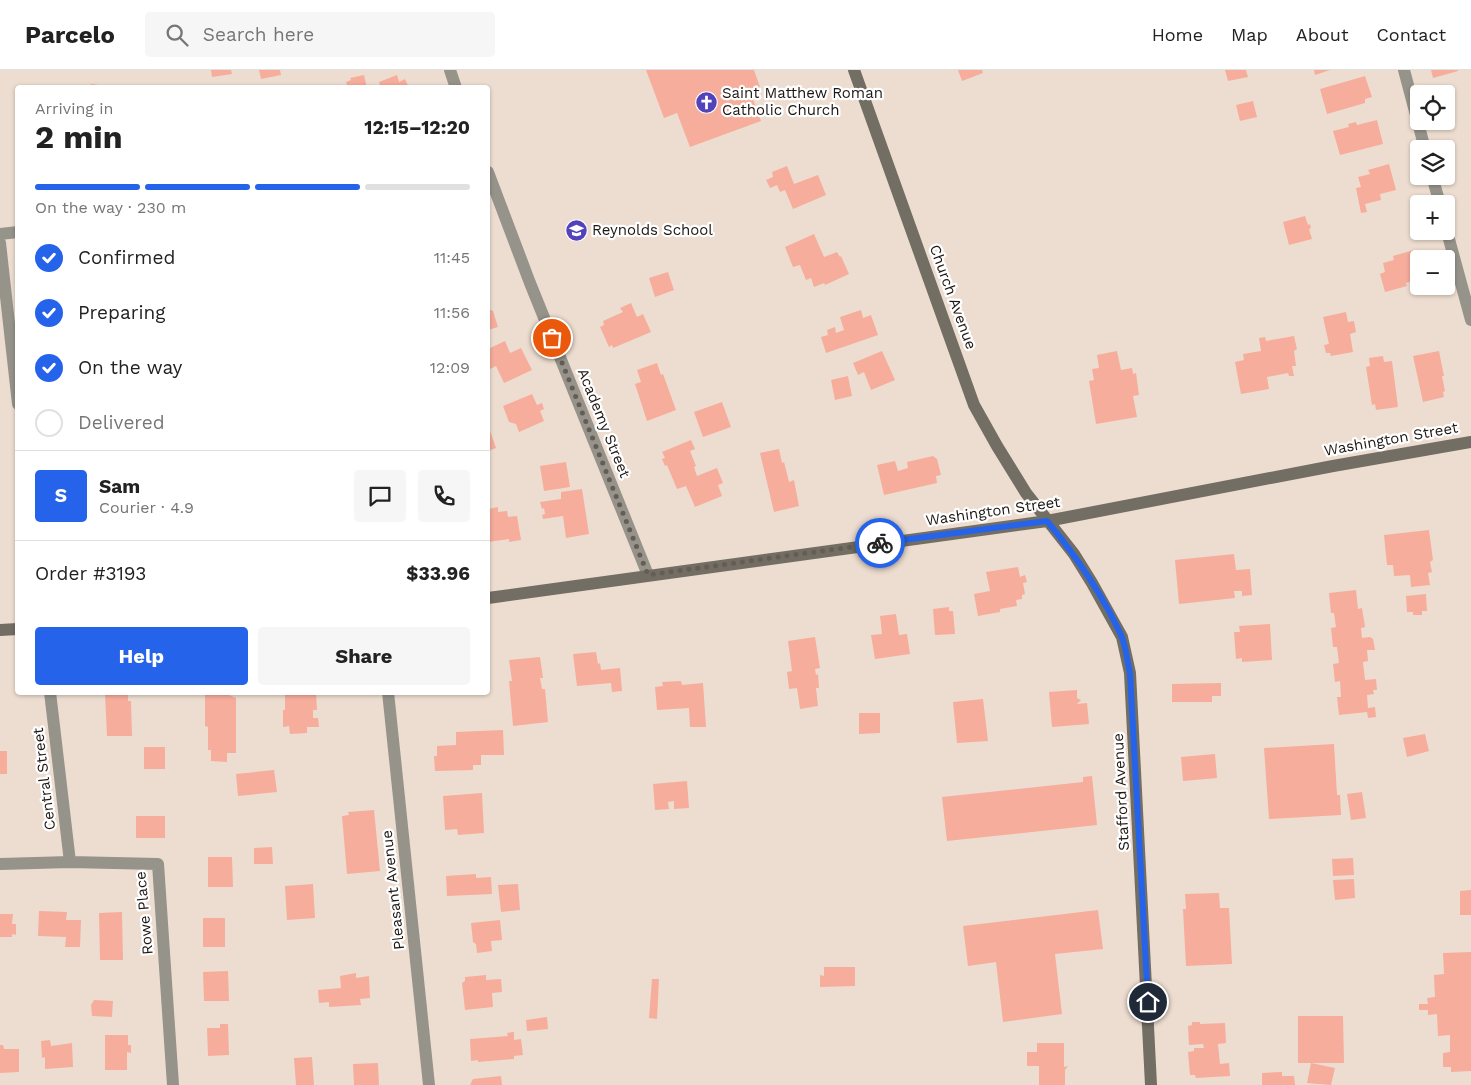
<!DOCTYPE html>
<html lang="en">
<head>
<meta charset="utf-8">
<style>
  body { margin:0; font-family:"Work Sans",sans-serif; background:#f6f6f6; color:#222; height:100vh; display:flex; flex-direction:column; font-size:19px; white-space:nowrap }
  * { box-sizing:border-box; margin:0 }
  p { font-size:16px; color:#767676 }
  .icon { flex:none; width:28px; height:28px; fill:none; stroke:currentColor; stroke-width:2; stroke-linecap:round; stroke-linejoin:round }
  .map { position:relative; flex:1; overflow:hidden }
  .drawer { position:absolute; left:15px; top:15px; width:475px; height:610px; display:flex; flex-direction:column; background:#fff; border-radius:5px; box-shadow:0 1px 4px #0004 }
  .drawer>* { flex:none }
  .buttons { position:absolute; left:1410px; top:15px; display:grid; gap:10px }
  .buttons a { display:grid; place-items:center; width:45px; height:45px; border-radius:5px; background:#fff; box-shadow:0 1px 4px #0004; font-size:25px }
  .pin { position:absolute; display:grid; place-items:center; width:42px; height:42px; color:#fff; margin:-21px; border:2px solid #fff; border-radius:50%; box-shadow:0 1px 5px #0007 }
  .courier { position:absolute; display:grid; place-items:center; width:50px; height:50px; margin:-25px; border:4px solid #2563eb; border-radius:50%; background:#fff; color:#222; box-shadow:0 1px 6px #0007 }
  .headline em { font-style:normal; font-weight:700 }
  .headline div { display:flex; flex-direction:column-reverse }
  .headline { display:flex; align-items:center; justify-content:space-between; height:85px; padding:0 20px }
  h1 { font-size:32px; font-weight:700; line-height:38px }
  .bar { display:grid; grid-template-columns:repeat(4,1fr); gap:8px 5px; align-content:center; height:60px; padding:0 20px }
  .bar i { height:6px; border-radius:4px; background:#e0e0e0 }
  .bar .current { background:#2563eb }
  .bar p { grid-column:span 4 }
  .line { display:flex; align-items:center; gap:12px; padding:0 20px; border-top:1px solid #e0e0e0 }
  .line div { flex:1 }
  .round { display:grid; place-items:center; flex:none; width:52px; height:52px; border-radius:5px; background:#f6f6f6 }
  ol { padding:0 20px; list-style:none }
  li { display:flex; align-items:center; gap:15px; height:55px }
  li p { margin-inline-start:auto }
  li .icon { padding:5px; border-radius:50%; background:#2563eb; color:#fff; stroke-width:4 }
  li:last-child { color:#767676 }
  li i { width:28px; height:28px; border:2px solid #e0e0e0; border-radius:50% }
  .primary-button { display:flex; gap:10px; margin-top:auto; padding:10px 20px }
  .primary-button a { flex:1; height:58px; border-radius:5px; background:#2563eb; color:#fff; font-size:20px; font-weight:700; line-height:58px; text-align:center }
  .primary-button a+a { background:#f6f6f6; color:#222 }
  header { display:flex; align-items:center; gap:30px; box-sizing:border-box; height:70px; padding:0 25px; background:#fff; border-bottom:1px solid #e0e0e0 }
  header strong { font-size:24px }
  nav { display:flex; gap:28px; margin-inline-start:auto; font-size:18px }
  .search { width:350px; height:45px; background:#f6f6f6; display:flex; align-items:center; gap:12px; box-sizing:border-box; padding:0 18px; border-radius:5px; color:#767676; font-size:19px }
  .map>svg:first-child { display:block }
  .building { fill:#f6ad9c }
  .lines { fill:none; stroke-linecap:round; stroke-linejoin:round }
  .street { stroke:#96938b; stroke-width:12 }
  .secondary { stroke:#726e63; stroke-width:12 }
  .done { stroke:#665c55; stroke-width:5; stroke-dasharray:0 9 }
  .route { stroke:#2563eb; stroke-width:6 }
  .labels { text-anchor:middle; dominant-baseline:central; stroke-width:4.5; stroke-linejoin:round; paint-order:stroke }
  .poi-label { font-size:15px; fill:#1d1713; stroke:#fff; text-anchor:start }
  .street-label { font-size:15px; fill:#1d1713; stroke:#fff }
</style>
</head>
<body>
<header>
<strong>Parcelo</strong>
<div class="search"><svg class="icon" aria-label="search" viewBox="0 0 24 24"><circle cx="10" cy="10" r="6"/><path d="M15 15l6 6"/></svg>Search here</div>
<nav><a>Home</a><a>Map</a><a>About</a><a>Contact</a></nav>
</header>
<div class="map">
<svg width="1471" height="1015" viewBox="0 0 1471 1015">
  <rect width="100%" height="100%" fill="#edddd0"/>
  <path class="building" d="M211,0H231L232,4L212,7Z
    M259,0H280L281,5L261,9Z
    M646,0H754L760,17L750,21L761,51L690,77L677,43L664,48Z
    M958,0H982L983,3L962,11Z
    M1225,0H1246L1248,7L1228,11Z
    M1314,0H1330L1315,5Z
    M1431,0H1458V1L1433,8Z
    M364,5L367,18H348L346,12L351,10L350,8Z
    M397,5L399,12L405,9L409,18H381L379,12Z
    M1365,6L1372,27L1365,29V33L1327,44L1320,19Z
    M91,14L106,16V18H90Z
    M1253,31L1257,47L1240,51L1236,35Z
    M1377,50L1383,74L1340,85L1333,61L1349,57L1348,54L1356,52L1357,55Z
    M1389,94L1396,120L1380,124L1381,130L1365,134L1367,142L1361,143L1356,118L1361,117L1358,107L1370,104L1368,100Z
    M787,96L794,114L818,105L826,125L793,139L785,120L780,122L777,115L770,118L766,110L773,107L772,102Z
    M1305,146L1308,155L1310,154L1311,158L1309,159L1312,169L1289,175L1283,152Z
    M814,164L824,187L837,182L840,187L841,186L849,204L825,215L824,213L814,217L811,208L806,210L800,195L793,197L785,177Z
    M1414,180L1419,196V203L1415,204L1416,210L1406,213L1407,216L1385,222L1380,204L1385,202L1383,193L1394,190L1393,186Z
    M668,202L674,220L655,227L649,208Z
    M631,233L637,247L643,244L651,262L613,278L612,275L609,277L600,257L604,255L603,251L623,242L620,238Z
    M488,239L493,241L498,257L488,260Z
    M861,240L863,248L871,245L878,265L826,283L821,267L828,265L827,260L835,257L836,263L844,260L840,247Z
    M1346,242L1348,252L1354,251L1356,262L1350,264L1353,282L1331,286L1330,283H1326L1324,275L1329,274L1323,247Z
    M1294,266L1297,279L1294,281L1296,296H1292L1294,306H1289L1288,303L1267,307L1269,319L1241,324L1235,292L1244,290L1243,284L1261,281L1259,268L1265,267L1266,271Z
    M505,271L510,283L521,278L532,300L504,313L496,296L488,300V279Z
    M882,281L895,310L871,320L864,302L858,305L853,293Z
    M1117,281L1121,300L1132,298L1133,304L1136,303L1139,325L1133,326L1137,347L1096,354L1089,311L1094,310L1092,299L1099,298L1097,285Z
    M1439,281L1444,306H1442L1445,321L1443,322L1444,327L1423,332L1413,286Z
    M1383,286L1384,292L1392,291L1398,337L1376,340L1375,334L1372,335L1366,297L1370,296L1369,288Z
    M657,293L661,305L663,304L676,340L647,351L635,314L641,312L637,300Z
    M848,306L852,326L835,330L831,310Z
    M532,324L537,335L542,333L544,339L540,341L544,351L519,362L516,354L509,352L503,336Z
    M722,332L731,357L703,367L694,342Z
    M488,358H489L496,378L488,381Z
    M691,370L695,379L690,381L696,396L694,397L697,406L717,398L723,413L718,415L722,426L695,437L686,416L677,419L667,395L665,396L662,389L665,388L662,382Z
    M779,379L782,393L784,392L789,412L794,410L799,436L774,442L760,383Z
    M933,386L937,389L941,405L936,406L937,413L884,425L877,395L895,391L898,401L908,398L907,392Z
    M566,392L570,417L544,421L540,396Z
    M582,419L589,464L566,468L563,446L543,449L542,445L545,444L544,438L542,439L540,432L561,429V422Z
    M498,437V442L507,441L508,447L517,446L521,470L509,472V469L488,472V439Z
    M1429,460L1433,490L1430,492L1432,502L1428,503L1430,515L1411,517L1410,505L1394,506L1393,495H1387L1384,465Z
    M1234,484L1236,500L1250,499L1252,525L1242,526V521H1234L1235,528L1179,534L1175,490Z
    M1018,497L1020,507L1025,505L1027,512L1023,513L1025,524L1022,525V529L1016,530L1017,536L1000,539V542L978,546L974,524L990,521L986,502Z
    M1356,520L1358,539L1362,538L1365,557L1361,558L1362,568L1370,567L1373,569L1375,580H1367L1368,591L1363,592L1365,610L1376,609L1377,620H1373L1374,624L1367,625L1368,638L1375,637L1376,647L1368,648L1367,642L1339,645L1337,627H1341L1340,611L1335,612L1333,594L1339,593L1337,577H1333L1331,558L1336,557L1334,543H1331L1329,523Z
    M1426,524L1427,541H1422V545H1413V542H1407L1406,526Z
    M949,537V541H953L955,564L935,565L933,539Z
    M896,544L899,565L907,564L910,584L875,589L871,565L882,564L880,546Z
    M1270,554L1272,590L1242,592V588L1236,589L1234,562H1240L1239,556Z
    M815,567L820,598L815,599L816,605L818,604L819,618H816L818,636L800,639L797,618L789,619L787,602L792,601L788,571Z
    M596,582L598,594L600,593L601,600L620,598L622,621L612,622L611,613L577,616L573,584Z
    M540,587L543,608H540L542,619H545L548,652L513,656L509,611H512L509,590Z
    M681,611L682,615L703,613L706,657H690L689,638L657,640L655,617L663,616L662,612Z
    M1221,613V626H1212V632H1172V614Z
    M1077,620V628L1081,630L1077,634L1087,633L1089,654L1052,657L1049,622Z
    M285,622H316L317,640H313V648H318L319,657H307V663L290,664L289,656L283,657V640H285Z
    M128,623V631H131L132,666H107L105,624Z
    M205,625H229L236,628V683H227V692L211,691V680H208V657L205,656Z
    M983,629L988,671L957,673L953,632Z
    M859,643H880V663L859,664Z
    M503,660L504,685H481V695H473V700L435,701L434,686H437V676L456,675V662Z
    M1425,664L1429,681L1407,687L1403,668Z
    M1334,674L1337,725H1340L1341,745L1269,749L1264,678Z
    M144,677H165V699H144Z
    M0,681H7V704H0Z
    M1215,684L1217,708L1183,711L1181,687Z
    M274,700L277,722L238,726L236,704Z
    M1092,706L1097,755L947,771L942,727L1083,712V707Z
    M687,711L689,738L674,739V731L668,732L669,739L655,740L653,714Z
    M1362,722L1366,748L1351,750L1347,724Z
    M482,723L484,763L458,765L457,759L445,760L443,726Z
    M374,740L380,801L347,804L342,746L349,745L348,742Z
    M136,746H165V768H136Z
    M272,777L273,794H254V778Z
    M208,787H232L233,817H208Z
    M1353,788L1354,805L1333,806L1332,789Z
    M476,804V808L491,807L492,824L447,826L446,806Z
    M1354,809L1355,828L1335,830L1333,810Z
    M313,814L315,848L287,850L285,816Z
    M518,814L520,840L501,842L498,815Z
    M1471,820V845H1460V821Z
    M1219,823L1220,838H1229L1232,894L1186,896L1183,839H1186L1185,824Z
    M1098,840L1103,879L1055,884L1062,944L1003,952L996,892L968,896L963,856Z
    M39,841L67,842L66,850H81L80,877H65L66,867L38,866Z
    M122,842L123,890H100L99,843Z
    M0,844H13L12,854H16V865L12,864V867H0Z
    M203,848H225V877H203Z
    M500,850L502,870L491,871L492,881L477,883L476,874L473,872L471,853Z
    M1471,882V1001L1451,1002V997H1443V983L1450,982V965L1438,966L1437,944L1428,945V940H1419V934H1428L1427,928L1435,927L1434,905L1444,904L1443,883Z
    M824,897H855V916L820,917V905L824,906Z
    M228,901L229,931H204L203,902Z
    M356,903V908L369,906L370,928L360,929L361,935L329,937V932L319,933L318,920L341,918L340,906Z
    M486,905V910L501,909L502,922L492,923L493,937L465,940L462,913L465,911V907Z
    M652,909H659L657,949L649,948Z
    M94,930L113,931L112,947L92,946L91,935Z
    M1298,946H1343L1344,993H1298Z
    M547,947L548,959L527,961L526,950Z
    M1192,952H1200V954L1225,953L1226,973L1218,974L1220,994L1229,993L1230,1006L1196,1008L1195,1005H1190L1188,982L1194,981V978H1204L1203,974L1189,975L1188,956L1192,955Z
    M220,954H228L229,985L208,986L207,958H220Z
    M514,962V970L521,969L523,985L514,986V989L478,992V990L471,991L470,969L508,966L507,963Z
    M105,965H128V975H131V983L127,982V1000H105Z
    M50,970L51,976L72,973L73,997L45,999V987L42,988L41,971Z
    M1037,973H1064V997L1068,996L1065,1000V1015H1039V996H1027V982H1037Z
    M0,975H3L4,979H19V1002L0,1003Z
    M312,987L314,1015H296L294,988Z
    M378,993L379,1015H354L353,994Z
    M1311,993L1335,998L1331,1015L1307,1013Z
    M1282,1002V1006H1294L1295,1015H1262V1003Z
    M501,1006L502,1015H470L473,1009Z"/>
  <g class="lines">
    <path class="street" d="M450,0L456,18
      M1404,0L1425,79
      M488,102L530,213L648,505
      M1432,106L1440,134
      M1446,158L1471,250
      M0,164L18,162
      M0,173L18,334
      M50,622L70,792
      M388,622L429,1015
      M0,794L70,792L158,794L173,1015"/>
    <path class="secondary" d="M854,0L974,335L997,376L1026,423L1074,484L1092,513L1122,567L1130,603L1151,1015
      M488,528L1047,451L1333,396L1471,372
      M0,560L18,559"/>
  </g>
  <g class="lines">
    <path class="done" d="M552,268L648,505L880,473"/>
    <path class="route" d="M880,473L1047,451C1076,486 1102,524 1121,565C1126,576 1127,591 1130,603L1148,932"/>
  </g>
  <defs>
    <symbol id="church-disc" viewBox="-11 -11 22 22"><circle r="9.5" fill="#5343ba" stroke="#fff"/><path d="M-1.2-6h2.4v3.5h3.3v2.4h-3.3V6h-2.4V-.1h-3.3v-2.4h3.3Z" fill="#fff"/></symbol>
    <symbol id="school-disc" viewBox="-11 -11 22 22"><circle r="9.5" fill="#5343ba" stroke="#fff"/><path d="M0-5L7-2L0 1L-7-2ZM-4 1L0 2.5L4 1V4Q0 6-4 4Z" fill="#fff"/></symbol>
  </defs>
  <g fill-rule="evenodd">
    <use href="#church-disc" x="694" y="20" width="25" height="25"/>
    <use href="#school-disc" x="564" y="148" width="25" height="25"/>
  </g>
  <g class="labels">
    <g class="poi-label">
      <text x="722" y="23">Saint Matthew Roman<tspan x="722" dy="17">Catholic Church</tspan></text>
      <text x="592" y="160">Reynolds School</text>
    </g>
    <g class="street-label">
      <text transform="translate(953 227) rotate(70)">Church Avenue</text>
      <text transform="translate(604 353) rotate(68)">Academy Street</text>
      <text transform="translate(1391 369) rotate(-10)">Washington Street</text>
      <text transform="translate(993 441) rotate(-8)">Washington Street</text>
      <text transform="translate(44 709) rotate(-97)">Central Street</text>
      <text transform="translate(1121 722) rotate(-93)">Stafford Avenue</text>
      <text transform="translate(393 820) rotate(-96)">Pleasant Avenue</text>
      <text transform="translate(144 843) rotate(-95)">Rowe Place</text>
    </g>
  </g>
</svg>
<div class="buttons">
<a><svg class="icon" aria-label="locate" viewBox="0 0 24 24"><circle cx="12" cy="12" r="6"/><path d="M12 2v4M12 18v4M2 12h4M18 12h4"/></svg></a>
<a><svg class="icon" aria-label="layers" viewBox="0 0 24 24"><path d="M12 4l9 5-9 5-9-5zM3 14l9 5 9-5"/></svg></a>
<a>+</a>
<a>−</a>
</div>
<div class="pin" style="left:552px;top:268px;background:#ea580c"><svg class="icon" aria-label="bag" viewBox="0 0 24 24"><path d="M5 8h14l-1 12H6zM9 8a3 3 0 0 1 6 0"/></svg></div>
<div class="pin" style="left:1148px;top:932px;background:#1f2937"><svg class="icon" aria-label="home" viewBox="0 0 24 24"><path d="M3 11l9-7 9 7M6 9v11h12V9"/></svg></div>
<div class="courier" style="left:880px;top:473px"><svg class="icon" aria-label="bike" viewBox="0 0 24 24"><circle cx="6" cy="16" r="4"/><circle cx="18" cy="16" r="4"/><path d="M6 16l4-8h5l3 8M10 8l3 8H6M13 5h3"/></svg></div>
<section class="drawer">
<div class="headline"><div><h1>2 min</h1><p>Arriving in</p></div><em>12:15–12:20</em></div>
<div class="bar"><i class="current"></i><i class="current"></i><i class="current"></i><i></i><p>On the way · 230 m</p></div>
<ol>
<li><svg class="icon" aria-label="check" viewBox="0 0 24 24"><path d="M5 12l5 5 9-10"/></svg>Confirmed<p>11:45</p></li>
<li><svg class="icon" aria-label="check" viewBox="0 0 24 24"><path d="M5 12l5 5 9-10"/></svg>Preparing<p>11:56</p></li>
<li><svg class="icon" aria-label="check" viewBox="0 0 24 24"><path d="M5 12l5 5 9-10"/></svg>On the way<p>12:09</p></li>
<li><i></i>Delivered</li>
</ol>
<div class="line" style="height:90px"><b class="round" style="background:#2563eb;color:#fff">S</b><div><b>Sam</b><p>Courier · 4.9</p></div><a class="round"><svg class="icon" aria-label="chat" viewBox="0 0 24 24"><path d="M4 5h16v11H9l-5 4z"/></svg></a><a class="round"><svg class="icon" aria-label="phone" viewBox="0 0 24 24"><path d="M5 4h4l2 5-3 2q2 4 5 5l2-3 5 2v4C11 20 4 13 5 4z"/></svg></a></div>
<div class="line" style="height:65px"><div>Order #3193</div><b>$33.96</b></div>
<div class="primary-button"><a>Help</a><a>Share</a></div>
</section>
</div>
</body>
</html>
